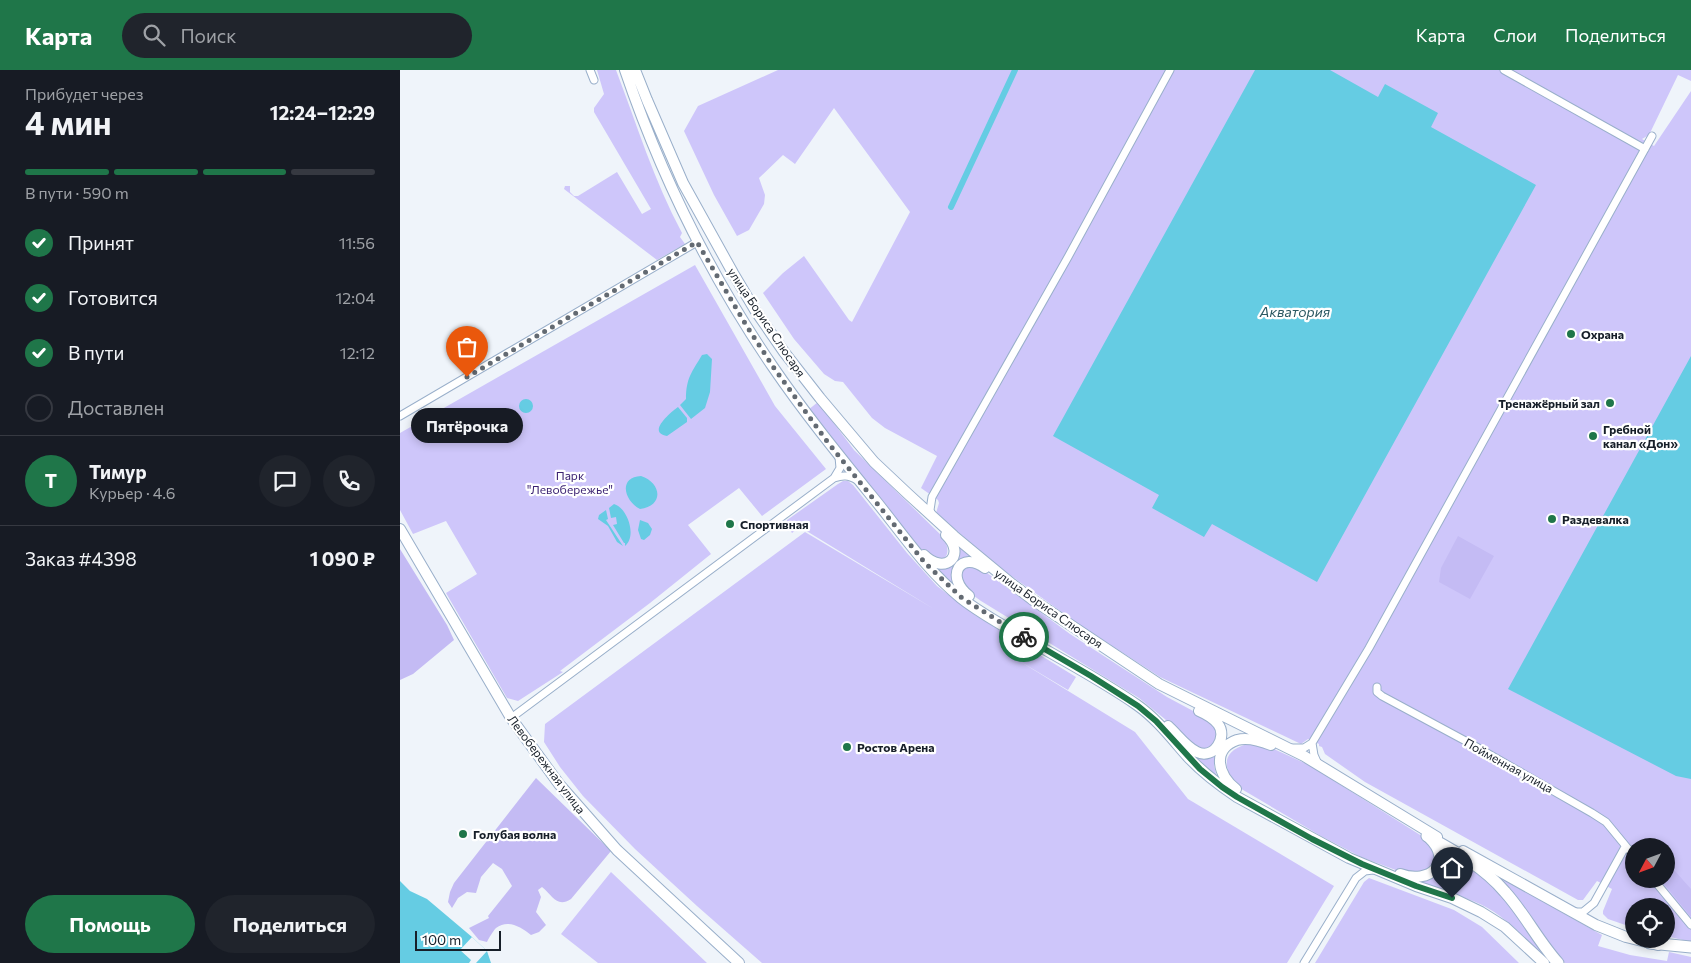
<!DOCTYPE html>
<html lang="ru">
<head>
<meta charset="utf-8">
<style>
  body { margin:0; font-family:Commissioner,sans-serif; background:#20242c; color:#f1f3f6; height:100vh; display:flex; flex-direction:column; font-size:19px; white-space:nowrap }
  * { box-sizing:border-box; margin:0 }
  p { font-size:16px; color:#9ea1a6 }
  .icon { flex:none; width:28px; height:28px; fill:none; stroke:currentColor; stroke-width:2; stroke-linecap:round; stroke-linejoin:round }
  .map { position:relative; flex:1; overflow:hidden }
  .panel { display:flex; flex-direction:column; background:#171b24; width:400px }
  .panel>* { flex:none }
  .needle { width:32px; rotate:229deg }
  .fabs { position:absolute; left:1225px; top:768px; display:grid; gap:10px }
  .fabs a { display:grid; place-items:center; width:50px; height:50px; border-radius:50%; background:#171b24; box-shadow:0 2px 8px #0003; font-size:25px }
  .scale { position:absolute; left:15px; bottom:12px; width:86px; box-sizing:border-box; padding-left:5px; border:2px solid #171f29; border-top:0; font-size:14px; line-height:18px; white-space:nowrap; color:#171f29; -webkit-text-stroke:4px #fff; paint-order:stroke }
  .pin { position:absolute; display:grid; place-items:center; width:42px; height:42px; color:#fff; margin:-51px -21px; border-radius:50% 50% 50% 0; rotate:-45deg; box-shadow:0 0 5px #0007 }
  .pin .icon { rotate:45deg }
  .courier { position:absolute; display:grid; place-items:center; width:50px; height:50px; margin:-25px; border:4px solid #1f7649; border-radius:50%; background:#fff; color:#222; box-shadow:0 1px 6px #0007 }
  .bubble { position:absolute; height:35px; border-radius:18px; background:#171b24; box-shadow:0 2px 8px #0003; font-size:16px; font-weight:700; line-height:35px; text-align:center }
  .summary em { font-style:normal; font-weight:700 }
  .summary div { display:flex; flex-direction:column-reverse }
  .summary { display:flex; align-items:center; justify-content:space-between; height:85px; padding:0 25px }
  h1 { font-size:32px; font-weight:700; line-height:38px }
  .bar { display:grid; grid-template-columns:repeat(4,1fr); gap:8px 5px; align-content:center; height:60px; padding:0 25px }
  .bar i { height:6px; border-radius:4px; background:#363941 }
  .bar .active { background:#1f7649 }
  .bar p { grid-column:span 4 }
  .line { display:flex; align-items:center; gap:12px; padding:0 25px; border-top:1px solid #363941 }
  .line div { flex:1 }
  .round { display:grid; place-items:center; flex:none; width:52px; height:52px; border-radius:26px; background:#20242c }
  ol { padding:0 25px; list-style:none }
  li { display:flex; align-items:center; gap:15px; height:55px }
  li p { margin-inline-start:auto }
  li .icon { padding:5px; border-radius:50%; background:#1f7649; color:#fff; stroke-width:4 }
  li:last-child { color:#9ea1a6 }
  li i { width:28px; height:28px; border:2px solid #363941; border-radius:50% }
  .action { display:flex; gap:10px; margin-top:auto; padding:10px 25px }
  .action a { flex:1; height:58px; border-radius:30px; background:#1f7649; color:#fff; font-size:20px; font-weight:700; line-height:58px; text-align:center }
  .action a+a { background:#20242c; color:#f1f3f6 }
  header { display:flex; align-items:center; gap:30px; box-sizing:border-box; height:70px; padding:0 25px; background:#1f7649; color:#fff }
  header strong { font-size:24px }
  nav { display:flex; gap:28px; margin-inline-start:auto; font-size:18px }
  .search { width:350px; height:45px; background:#20242c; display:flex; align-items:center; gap:12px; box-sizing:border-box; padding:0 18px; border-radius:28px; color:#9ea1a6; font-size:19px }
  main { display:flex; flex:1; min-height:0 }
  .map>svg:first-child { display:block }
  .green { fill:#cec6fa; fill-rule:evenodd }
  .forest { fill:#c4bbf4 }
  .water { fill:#65cce3 }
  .pier { fill:#eff4fa }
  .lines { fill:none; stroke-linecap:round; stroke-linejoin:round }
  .canal { stroke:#65cce3; stroke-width:6 }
  .street-casing { stroke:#99afca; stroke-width:9 }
  .secondary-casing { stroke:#99afca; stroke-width:12 }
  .primary-casing { stroke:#99afca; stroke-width:13 }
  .street { stroke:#fff; stroke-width:7 }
  .secondary { stroke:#fff; stroke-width:10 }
  .primary { stroke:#fff; stroke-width:11 }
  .done { stroke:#636a72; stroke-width:5; stroke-dasharray:0 9 }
  .route { stroke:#1f7649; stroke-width:6 }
  .poi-dot { fill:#1f7649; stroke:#fff; stroke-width:2 }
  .labels { text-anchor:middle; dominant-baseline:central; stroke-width:4.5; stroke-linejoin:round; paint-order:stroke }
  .street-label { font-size:12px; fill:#171f29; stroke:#fff }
  .poi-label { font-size:12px; font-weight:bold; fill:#171f29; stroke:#fff; text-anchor:start }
  .park-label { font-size:12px; fill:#3a2171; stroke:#fff }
  .water-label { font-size:14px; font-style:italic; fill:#2c5963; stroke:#fff }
</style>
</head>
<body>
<header>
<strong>Карта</strong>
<div class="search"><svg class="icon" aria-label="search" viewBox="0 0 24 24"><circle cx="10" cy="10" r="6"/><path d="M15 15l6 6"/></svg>Поиск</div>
<nav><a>Карта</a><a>Слои</a><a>Поделиться</a></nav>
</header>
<main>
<section class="panel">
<div class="summary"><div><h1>4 мин</h1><p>Прибудет через</p></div><em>12:24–12:29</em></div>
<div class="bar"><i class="active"></i><i class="active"></i><i class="active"></i><i></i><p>В пути · 590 m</p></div>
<ol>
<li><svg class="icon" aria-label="check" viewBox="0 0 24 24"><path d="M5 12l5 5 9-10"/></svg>Принят<p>11:56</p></li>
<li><svg class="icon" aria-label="check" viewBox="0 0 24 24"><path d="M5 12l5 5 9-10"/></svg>Готовится<p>12:04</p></li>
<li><svg class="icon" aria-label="check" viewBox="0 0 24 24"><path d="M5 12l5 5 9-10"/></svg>В пути<p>12:12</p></li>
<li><i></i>Доставлен</li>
</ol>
<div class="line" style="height:90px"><b class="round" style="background:#1f7649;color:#fff">Т</b><div><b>Тимур</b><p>Курьер · 4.6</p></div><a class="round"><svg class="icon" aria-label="chat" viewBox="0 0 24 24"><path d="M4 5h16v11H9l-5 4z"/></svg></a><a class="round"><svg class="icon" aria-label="phone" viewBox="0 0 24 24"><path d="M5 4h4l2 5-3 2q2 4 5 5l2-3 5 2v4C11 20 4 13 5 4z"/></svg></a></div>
<div class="line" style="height:65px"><div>Заказ #4398</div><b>1 090 ₽</b></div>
<div class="action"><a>Помощь</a><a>Поделиться</a></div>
</section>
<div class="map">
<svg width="1291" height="893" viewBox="0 0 1291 893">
  <rect width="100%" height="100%" fill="#eff4fa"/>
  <path class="green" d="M197,0H216C237,55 254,111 282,163L280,167L285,174L257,190L164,119L165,116H170V122L174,126H178L217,102L242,144L251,139L194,42V38L204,24Z
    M378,0H1291V11L1278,5L1249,65L1242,69L1254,76L1291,21V872L1266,866V836H1234V858L1208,849L1203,844V841L1212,819L1197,811L1183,830H1178L965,712L925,684L922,677L919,676V674L908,669L901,674L760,607L677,553L599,497L536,443L539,433L538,430L521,418L537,386L485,358L472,348L443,312L435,311L424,304L394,269L363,223L383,203L404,186L449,250L452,252L510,142L434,38L395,94L383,85L359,108L365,125L364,134L349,160L337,166L314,125L284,61L298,36ZM1234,776H1266V809H1234Z
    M295,195L375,336L426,399L362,446L339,418L288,455L311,484L250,533L160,601L163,602L118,631L107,628L46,523L77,504L46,451L13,464L0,440V363Z
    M418,332L454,380L544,468C548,475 551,490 538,489C534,489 529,485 525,484L408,340Z
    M443,411H448L453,415L507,483L537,516L575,545L676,607L668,620L606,583L735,662L788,729L934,816L887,893H362L297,836L235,779L183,726L160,697L144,672L145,654L405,462L534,539L400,457L392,463L387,455V450L438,414Z
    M557,474L573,488L570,489L552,514L536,500Z
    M563,497H579L670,564L767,627L810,650L819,665L814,677L800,680L786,671L766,650L739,628L581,531L563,518L559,502Z
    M847,674L867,676L909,695L1025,768L1036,787L1031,800L1009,805L961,787L921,766L838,717C823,699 820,682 847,674Z
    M817,679L814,696L817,707L794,687L805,686Z
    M1040,778L1072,797L1107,830L1148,890C1127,871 1107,847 1082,835C1063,826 1043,821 1023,814V811L1033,806Z
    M211,802L307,893H198L161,864Z
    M1094,804L1202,865L1198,876L1230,885L1267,891L1269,882L1291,887V893H1165L1155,883Z
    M969,808L1054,840L1082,857L1119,893H915L964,812Z"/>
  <path class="forest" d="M1058,466L1094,486L1070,529L1039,512L1041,498Z
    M0,479L47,555L54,570L13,604L0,610Z
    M136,708L211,781L171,829C157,838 153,826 142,817L138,820L141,827L136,842L146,855L139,862L131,865C121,857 108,849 96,858C93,861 89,868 87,872L79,870L69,858L89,848L88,846L112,816L102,799L93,793L81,807L76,823L67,822L58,828L52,838L48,832L50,822L54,813Z
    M1266,791L1291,819V847L1260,809H1266Z"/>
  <path class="water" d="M855,0H930L978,27L985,14L1038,43L1031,57L1136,115L917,512L812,454L804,467L752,438L759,425L653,366Z
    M307,284L312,289L310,322L305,338L291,349L280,335L286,329C286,308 292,302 302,285Z
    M1291,286V709L1276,706L1108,619Z
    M119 336a7 7 0 1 1 14 0a7 7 0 1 1-14 0Z
    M278,337L287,348V352L267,366C246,363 271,342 278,337Z
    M241,406C262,413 264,436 240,439C224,431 218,407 241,406Z
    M214,434C228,438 237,467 225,476V473H224L213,455L217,454L216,447L211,448L209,438Z
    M206,440L208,449L206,450L223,476L217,472L208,456L198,449L199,445Z
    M240,450L248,453L252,459L250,465L244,470L241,469L238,460Z
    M0,811L10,821L27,829L72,867L87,881L91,893H0Z"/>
  <path class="pier" d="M72,867L87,881L76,893H69L71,890L60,880Z"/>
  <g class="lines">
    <path class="canal" d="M551,137L615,0"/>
    <defs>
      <path id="street" d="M190,0L194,10
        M1104,0L1245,79
        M0,346L297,172
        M434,408L440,398L439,387
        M532,445L530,440L532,427L668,187L770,0
        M977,617V622L982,626L1073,675L1192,743L1206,752L1234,786
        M111,648L434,408C443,405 448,405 457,410
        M912,673L914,685L918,694
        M892,678H904L912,673L969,578L1252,66
        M1253,809L1291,855
        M1174,842H1183L1194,833L1225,777
        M904,893L956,808L965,801L973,800"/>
      <path id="secondary" d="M225,0C261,106 310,205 373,297C403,341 437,383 471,425C500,460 525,499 561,528C580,543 602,555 623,567C661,589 701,610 737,635C757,649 772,669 788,687C803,703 819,715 837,727L949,788L1016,816L1052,828L1081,842L1105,857L1144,893
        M235,0L247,30L283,113L333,203L355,240L384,282L420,328L474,392L508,424L554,466L612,514L633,530L759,614L904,686L1037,767
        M0,459L111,648L159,714L217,780L339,893
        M524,485C545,506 567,485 546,465
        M569,526C544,506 561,480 585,498
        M768,656C777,664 786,677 797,682C814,690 828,667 818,654C813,648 806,644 799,641
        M836,719C818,706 811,679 837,670C848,667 861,671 871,675
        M1063,781L1196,855L1226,867L1258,875
        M1000,804C1030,815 1054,792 1029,768"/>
      <path id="primary" d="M1027,766C1056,782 1084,797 1105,822C1125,844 1138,871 1158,893
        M1250,873L1291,877"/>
    </defs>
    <use href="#street" class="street-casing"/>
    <use href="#secondary" class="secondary-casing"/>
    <use href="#primary" class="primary-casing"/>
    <use href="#street" class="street"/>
    <use href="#secondary" class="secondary"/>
    <use href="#primary" class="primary"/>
  </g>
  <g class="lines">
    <path class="done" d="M67,307L297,172L346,255L374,298L426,370L525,493L562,528L624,567"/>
    <path class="route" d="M624,567L691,606L738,636L756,651L800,699L822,717L837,727L912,769L962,794L1016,816L1052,828"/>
  </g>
  <g class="poi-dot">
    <circle cx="1171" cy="264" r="5"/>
    <circle cx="1210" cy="333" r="5"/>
    <circle cx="1193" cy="366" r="5"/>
    <circle cx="1152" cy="449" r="5"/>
    <circle cx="330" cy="454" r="5"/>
    <circle cx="447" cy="677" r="5"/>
    <circle cx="63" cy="764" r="5"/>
  </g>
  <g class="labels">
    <g class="street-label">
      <text transform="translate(367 252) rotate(56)">улица Бориса Слюсаря</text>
      <text transform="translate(649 538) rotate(35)">улица Бориса Слюсаря</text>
      <text transform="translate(147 694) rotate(53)">Левобережная улица</text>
      <text transform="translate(1109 695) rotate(29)">Пойменная улица</text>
    </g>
    <g class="poi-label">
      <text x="1181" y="264">Охрана</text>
      <text x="1200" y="333" text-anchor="end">Тренажёрный зал</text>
      <text x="1203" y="359">Гребной<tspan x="1203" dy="14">канал «Дон»</tspan></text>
      <text x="1162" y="449">Раздевалка</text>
      <text x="340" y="454">Спортивная</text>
      <text x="457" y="677">Ростов Арена</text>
      <text x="73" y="764">Голубая волна</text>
    </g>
    <g class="park-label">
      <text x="170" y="405">Парк<tspan x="170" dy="14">"Левобережье"</tspan></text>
    </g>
    <g class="water-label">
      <text x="895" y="241">Акватория</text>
    </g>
  </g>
</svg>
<div class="fabs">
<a><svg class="needle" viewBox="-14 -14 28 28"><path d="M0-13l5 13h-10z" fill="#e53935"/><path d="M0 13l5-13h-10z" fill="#9ea1a6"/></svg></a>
<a><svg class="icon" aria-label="locate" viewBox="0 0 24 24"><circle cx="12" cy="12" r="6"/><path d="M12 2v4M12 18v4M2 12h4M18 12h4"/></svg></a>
</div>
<div class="scale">100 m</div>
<div class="pin" style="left:67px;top:307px;background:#ea580c"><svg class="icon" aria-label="bag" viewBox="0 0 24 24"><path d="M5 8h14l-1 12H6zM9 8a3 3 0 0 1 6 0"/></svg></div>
<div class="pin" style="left:1052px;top:828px;background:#1f2937"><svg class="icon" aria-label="home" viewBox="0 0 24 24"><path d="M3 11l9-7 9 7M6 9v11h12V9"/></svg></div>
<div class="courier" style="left:624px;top:567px"><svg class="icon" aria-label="bike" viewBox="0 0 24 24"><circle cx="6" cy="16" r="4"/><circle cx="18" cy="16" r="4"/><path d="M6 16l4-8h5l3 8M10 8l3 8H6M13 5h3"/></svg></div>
<div class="bubble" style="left:11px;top:338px;width:112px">Пятёрочка</div>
</div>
</main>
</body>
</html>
